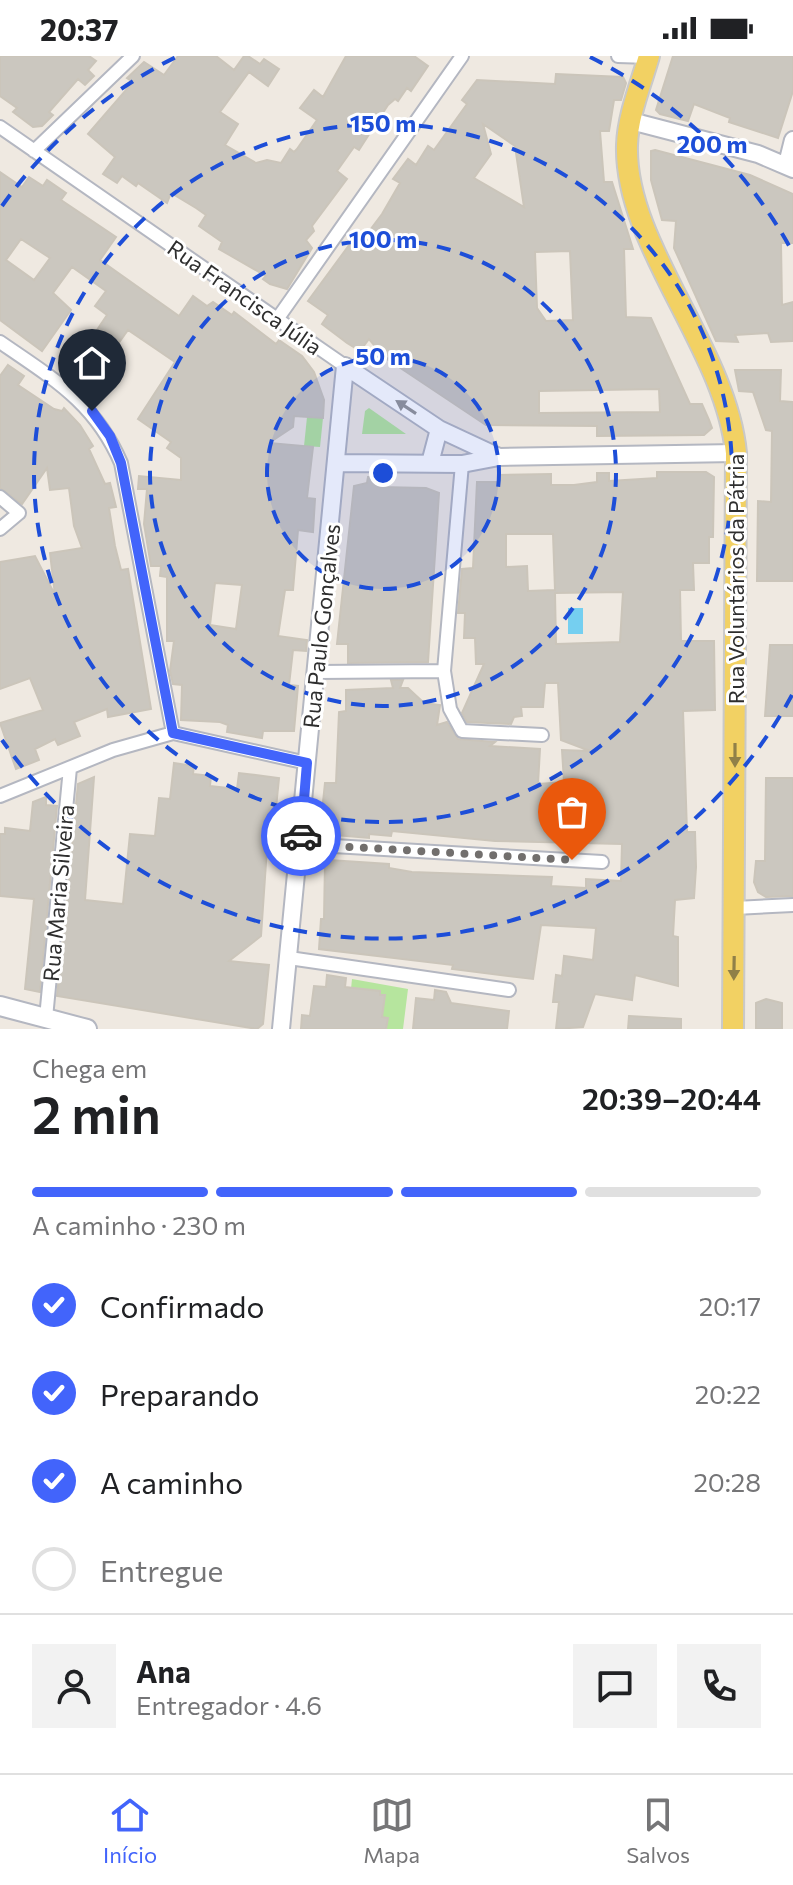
<!DOCTYPE html>
<html lang="pt">
<head>
<meta charset="utf-8">
<style>
  body { margin:0; font-family:Commissioner,sans-serif; background:#f2f2f2; color:#202124; height:100vh; display:flex; flex-direction:column; font-size:30px; white-space:nowrap }
  * { box-sizing:border-box; margin:0 }
  p { font-size:26px; color:#757577 }
  .icon { flex:none; width:44px; height:44px; fill:none; stroke:currentColor; stroke-width:2; stroke-linecap:round; stroke-linejoin:round }
  .map { position:relative; height:973px; overflow:hidden }
  .details { display:flex; flex-direction:column; background:#fff; flex:1 }
  .details>* { flex:none }
  .pin { position:absolute; display:grid; place-items:center; width:68px; height:68px; color:#fff; margin:-82px -34px; border-radius:50% 50% 50% 0; rotate:-45deg; box-shadow:0 0 8px #0007 }
  .pin .icon { rotate:45deg }
  .courier { position:absolute; display:grid; place-items:center; width:80px; height:80px; margin:-40px; border:6px solid #4264fb; border-radius:50%; background:#fff; color:#222; box-shadow:0 2px 10px #0007 }
  .summary em { font-style:normal; font-weight:600 }
  .summary div { display:flex; flex-direction:column-reverse }
  .summary { display:flex; align-items:center; justify-content:space-between; height:136px; padding:0 32px }
  h1 { font-size:52px; font-weight:600; line-height:60px }
  .bar { display:grid; grid-template-columns:repeat(4,1fr); gap:12px 8px; align-content:center; height:96px; padding:0 32px }
  .bar i { height:10px; border-radius:6px; background:#e0e0e0 }
  .bar .current { background:#4264fb }
  .bar p { grid-column:span 4 }
  .line { display:flex; align-items:center; gap:20px; padding:0 32px; border-top:2px solid #e0e0e0 }
  .line div { flex:1 }
  .round { display:grid; place-items:center; flex:none; width:84px; height:84px; border-radius:0px; background:#f2f2f2 }
  ol { padding:0 32px; list-style:none }
  li { display:flex; align-items:center; gap:24px; height:88px }
  li p { margin-inline-start:auto }
  li .icon { padding:8px; border-radius:50%; background:#4264fb; color:#fff; stroke-width:4 }
  li:last-child { color:#757577 }
  li i { width:44px; height:44px; border:4px solid #e0e0e0; border-radius:50% }
  .status { display:flex; justify-content:space-between; align-items:center; height:56px; padding:0 40px; background:#fff; direction:ltr }
  .status svg { height:22px; fill:currentColor }
  .tabs { display:flex; justify-content:space-around; align-items:center; height:112px; border-top:2px solid #e0e0e0; background:#fff; font-size:22px; color:#757577 }
  .tabs a { display:grid; justify-items:center; gap:4px }
  .tabs .current { color:#4264fb }
  .map>svg:first-child { display:block }
  .green { fill:#b6e59e }
  .water { fill:#75cff0 }
  .building { fill:#cbc7bf; stroke:#cbc5ba; stroke-width:2; fill-rule:evenodd }
  .lines { fill:none; stroke-linecap:round; stroke-linejoin:round }
  .minor-casing { stroke:#b4b7c1; stroke-width:16 }
  .tertiary-casing { stroke:#b4b7c1; stroke-width:20 }
  .secondary-casing { stroke:#b4b7c1; stroke-width:22 }
  .primary-casing { stroke:#c9c9c9; stroke-width:24 }
  .minor { stroke:#fff; stroke-width:12 }
  .tertiary { stroke:#fff; stroke-width:16 }
  .secondary { stroke:#fff; stroke-width:18 }
  .primary { stroke:#f2d163; stroke-width:20 }
  .oneway { fill:#969696 }
  .oneway2 { fill:#908048 }
  .done { stroke:#726f6d; stroke-width:8; stroke-dasharray:0 14.4 }
  .route { stroke:#4264fb; stroke-width:10 }
  .ring { fill:none; stroke:#1d4ed8; stroke-width:4; stroke-dasharray:14 10 }
  .labels { text-anchor:middle; dominant-baseline:central; stroke-width:6; stroke-linejoin:round; paint-order:stroke }
  .street-label { font-size:22px; fill:#2e2e2e; stroke:#fff }
  .centre { fill:#1d4ed8; stroke:#fff; stroke-width:4 }
  .ring-label { font-size:24px; text-anchor:middle; font-weight:bold; fill:#1d4ed8; stroke:#fff; stroke-width:6; stroke-linejoin:round; paint-order:stroke }
</style>
</head>
<body>
<div class="status"><b>20:37</b><svg viewBox="0 0 49 12"><path d="M0 12V9h3v3zM5 12V6h3v6zM10 12V3h3v9zM15 12V0h3v12zM26 1h20v11H26zM47 4h2v5h-2z"/></svg></div>
<div class="map">
<svg width="793" height="973" viewBox="0 0 793 973">
  <rect width="100%" height="100%" fill="#efe9e1"/>
  <path class="green" d="M369,352L406,378H362L365,355Z
    M307,361L323,362L320,391L304,390Z
    M352,923L408,933L403,973H347Z"/>
  <path class="water" d="M568,552H583V578H568Z"/>
  <path class="building" d="M0,0H89L96,5L88,14L94,20L85,29L78,23L49,56L53,59L42,70L33,71L13,56L17,52L0,40Z
    M178,0H216L234,14L244,0H248L260,8L264,3L279,13L268,30L249,16L220,56L238,68L225,89L256,107L267,104L281,107L290,93L294,96L297,93L317,64L300,52L314,34L323,41L346,0H414L428,10L411,35L407,32L398,45L395,43L388,49L359,94L354,91L337,115L347,123L312,170L314,175L306,184L312,192L287,233L270,228L263,223L266,220L219,193L222,186L199,170L206,159L196,152L171,137L167,147L138,127L136,130L122,120L117,127L103,118L115,101L88,78L133,26L127,22L144,6L164,19Z
    M673,0H793V35L778,82L729,66L730,62L694,48L688,65L660,58L656,54Z
    M556,18L623,21L626,27L621,44H614L609,75H600L604,126H612L633,193H624L626,261L651,262L690,348H702L709,364L712,372L704,379L597,380V370L486,369L384,301L369,283L360,295L347,287L322,268L328,259L308,245L358,177L364,182L382,158L400,127L393,123L408,103L416,109L428,90L434,94L467,48L462,44L477,24L555,28ZM483,68L515,90L524,151L474,122L491,98ZM570,195L573,264L546,265L537,252L535,196ZM659,333L660,356L539,357V335Z
    M655,94L750,119L793,138V187H781L782,249L793,246V285L771,286L768,277L735,279L738,286L716,285L674,192L676,165L662,164L651,124V95Z
    M0,116L22,131L29,121L43,130L47,124L66,137L61,144L116,181L100,204L179,260L193,240L207,250L213,246L232,259L234,256L276,288L279,284L302,300L314,316L324,344L323,362L294,360L293,371L269,387L313,391L307,442L315,443L313,476L298,474L293,534H285L278,580L307,584L306,595L293,594L289,629L298,630L294,675H263L262,682L227,676L228,669L220,666L181,664L182,629L173,628L170,615L174,585H167V521L160,520L161,510H151L144,468L147,433H138L139,420L181,424V402L167,392L171,386L138,363L175,306L128,274L118,288L97,274L107,259L95,250L106,235L72,211L53,237L71,254L42,295L0,264ZM21,183L50,202L34,224L6,204ZM215,527L242,529L236,573L210,569Z
    M8,309L24,320L18,329L54,353L62,355L64,352L80,369L93,390L89,393L105,428L110,427L116,451L109,452L115,490L121,514L128,513L151,653L108,661L107,653L74,666L80,680L58,689L55,683L35,693L39,704L16,713L0,667L43,654L30,622L0,633V506L35,500L55,539L50,497L82,492L74,470L69,432L50,434L47,412L22,448L0,432V320Z
    M735,314H781L780,345L793,346V525H757L758,445L771,446L772,375L766,374L753,336L739,335Z
    M657,416H706L714,421L713,481H709V507H693L694,534H680L681,585H714L715,654L683,655L687,776H695L696,811L694,842L675,844L673,880L678,881V930L635,919L632,944L595,938L583,971L556,973L559,946H553L556,919L562,920L564,900L593,904L596,872L541,869L533,923L452,913L453,909L319,893L321,863H324L325,805L329,804L389,808V812L412,816L552,821L551,830L586,832V823L621,825L622,788L495,785L392,775L391,780L369,778V782L336,779V770L321,765L325,727H336L339,656L346,655V634L393,632L391,624H403L400,632H408L424,647L440,649L437,669L447,666L458,683L495,686L490,690L540,693L538,728L564,726L562,694L590,695L561,684L558,627H545L543,651H521L522,660L514,661L511,668L467,666L462,657L484,608H476L475,582H464L465,557H458L462,513L473,512L477,426H499V419L551,418V429H574L597,426V417H609V425L657,422ZM506,478H553L555,534L528,535L527,510L506,511ZM623,536L620,586L556,588L555,537Z
    M368,421H380L379,431L426,432L439,437L428,606L348,607V588H337L354,430L367,427Z
    M770,589H793V660H765Z
    M174,707L194,710L193,718L211,720L210,730L237,733L239,717L279,722L274,772L283,773L281,793L267,792L261,880L229,905L269,909L263,968L257,973L57,940L78,728L94,721L85,844L123,848L130,778L155,780L159,742L170,743Z
    M766,722H793V840L766,841L758,836L754,826L756,805H765Z
    M46,741V749L57,750L40,936L25,933L34,843L0,840V778H5V772L30,775L33,746Z
    M327,919L346,922L345,931L380,935V939H385L382,961L388,962L386,973H301L302,959L310,960L314,930L326,931Z
    M435,934L446,936L451,947L509,955L507,973H413L416,942L434,944Z
    M766,943L782,947V973H756V947Z
    M629,960L681,963V973H628Z"/>
  <g class="lines">
    <defs>
      <path id="minor" d="M618,0L649,1
        M0,71L345,310
        M34,95L133,0
        M278,262L462,0
        M0,286C52,322 95,346 121,407L173,677
        M0,441L19,457L0,473
        M444,615L450,653L462,675L542,679
        M317,616L444,615L462,408
        M0,740L113,694L173,677L307,707
        M300,788L602,806
        M735,852L793,849
        M289,902L509,934
        M46,962L70,712"/>
      <path id="tertiary" d="M631,65L758,98L793,113
        M787,108L793,84
        M345,310L439,373L499,401L736,397
        M338,407L462,408L499,401
        M430,407L439,373
        M281,973L345,310"/>
      <path id="secondary" d="M0,950L87,973"/>
      <path id="primary" d="M649,0C641,28 628,59 627,89C624,189 726,292 736,397L733,973"/>
    </defs>
    <use href="#minor" class="minor-casing"/>
    <use href="#tertiary" class="tertiary-casing"/>
    <use href="#secondary" class="secondary-casing"/>
    <use href="#primary" class="primary-casing"/>
    <use href="#minor" class="minor"/>
    <use href="#tertiary" class="tertiary"/>
    <use href="#secondary" class="secondary"/>
    <use href="#primary" class="primary"/>
  </g>
  <defs><path id="oneway-solid" d="M-6-.8H1V-3.2L6.5 0L1 3.2V.8H-6Z" transform="scale(2)"/></defs>
  <use class="oneway" href="#oneway-solid" transform="translate(406 351) rotate(-147)"/>
  <g class="oneway2">
    <use href="#oneway-solid" transform="translate(735 699) rotate(90)"/>
    <use href="#oneway-solid" transform="translate(734 912) rotate(91)"/>
  </g>
  <g class="lines">
    <path class="done" d="M301,780L300,788L572,804"/>
    <path class="route" d="M92,355L110,380L121,407L173,677L307,707L301,780"/>
  </g>
  <circle cx="383" cy="417" r="116" fill="#1d4ed8" fill-opacity=".12"/>
  <g class="ring">
    <circle cx="383" cy="417" r="116"/>
    <circle cx="383" cy="417" r="233"/>
    <circle cx="383" cy="417" r="349"/>
    <path d="M792 639A465 465 0 0 1 2 684M2 150A465 465 0 0 1 176 1M590 1A465 465 0 0 1 792 195"/>
  </g>
  <g class="labels">
    <g class="street-label">
      <text transform="translate(245 241) rotate(35)">Rua Francisca Júlia</text>
      <text transform="translate(735 523) rotate(-90)">Rua Voluntários da Pátria</text>
      <text transform="translate(321 570) rotate(-84)">Rua Paulo Gonçalves</text>
      <text transform="translate(58 837) rotate(-85)">Rua Maria Silveira</text>
    </g>
  </g>
  <circle cx="383" cy="417" r="12" class="centre"/>
  <g class="ring-label">
    <text x="383" y="76">150 m</text>
    <text x="712" y="97">200 m</text>
    <text x="383" y="192">100 m</text>
    <text x="383" y="309">50 m</text>
  </g>
</svg>
<div class="pin" style="left:572px;top:804px;background:#ea580c"><svg class="icon" aria-label="bag" viewBox="0 0 24 24"><path d="M5 8h14l-1 12H6zM9 8a3 3 0 0 1 6 0"/></svg></div>
<div class="pin" style="left:92px;top:355px;background:#1f2937"><svg class="icon" aria-label="home" viewBox="0 0 24 24"><path d="M3 11l9-7 9 7M6 9v11h12V9"/></svg></div>
<div class="courier" style="left:301px;top:780px"><svg class="icon" aria-label="car" viewBox="0 0 24 24"><path d="M5 17H2v-5l4-1 3-4h7l3 4 3 1v5h-3M9 17h6M6 11h13"/><circle cx="7" cy="17" r="2"/><circle cx="17" cy="17" r="2"/></svg></div>
</div>
<section class="details">
<div class="summary"><div><h1>2 min</h1><p>Chega em</p></div><em>20:39–20:44</em></div>
<div class="bar"><i class="current"></i><i class="current"></i><i class="current"></i><i></i><p>A caminho · 230 m</p></div>
<ol>
<li><svg class="icon" aria-label="check" viewBox="0 0 24 24"><path d="M5 12l5 5 9-10"/></svg>Confirmado<p>20:17</p></li>
<li><svg class="icon" aria-label="check" viewBox="0 0 24 24"><path d="M5 12l5 5 9-10"/></svg>Preparando<p>20:22</p></li>
<li><svg class="icon" aria-label="check" viewBox="0 0 24 24"><path d="M5 12l5 5 9-10"/></svg>A caminho<p>20:28</p></li>
<li><i></i>Entregue</li>
</ol>
<div class="line" style="height:144px"><a class="round"><svg class="icon" aria-label="person" viewBox="0 0 24 24"><circle cx="12" cy="8" r="4"/><path d="M4 21q1-7 8-7t8 7"/></svg></a><div><b>Ana</b><p>Entregador · 4.6</p></div><a class="round"><svg class="icon" aria-label="chat" viewBox="0 0 24 24"><path d="M4 5h16v11H9l-5 4z"/></svg></a><a class="round"><svg class="icon" aria-label="phone" viewBox="0 0 24 24"><path d="M5 4h4l2 5-3 2q2 4 5 5l2-3 5 2v4C11 20 4 13 5 4z"/></svg></a></div>
</section>
<nav class="tabs">
<a class="current"><svg class="icon" aria-label="home" viewBox="0 0 24 24"><path d="M3 11l9-7 9 7M6 9v11h12V9"/></svg>Início</a>
<a><svg class="icon" aria-label="map" viewBox="0 0 24 24"><path d="M3 6l6-2 6 2 6-2v14l-6 2-6-2-6 2zM9 4v14M15 6v14"/></svg>Mapa</a>
<a><svg class="icon" aria-label="saved" viewBox="0 0 24 24"><path d="M7 4h10v16l-5-4-5 4z"/></svg>Salvos</a>
</nav>
</body>
</html>
